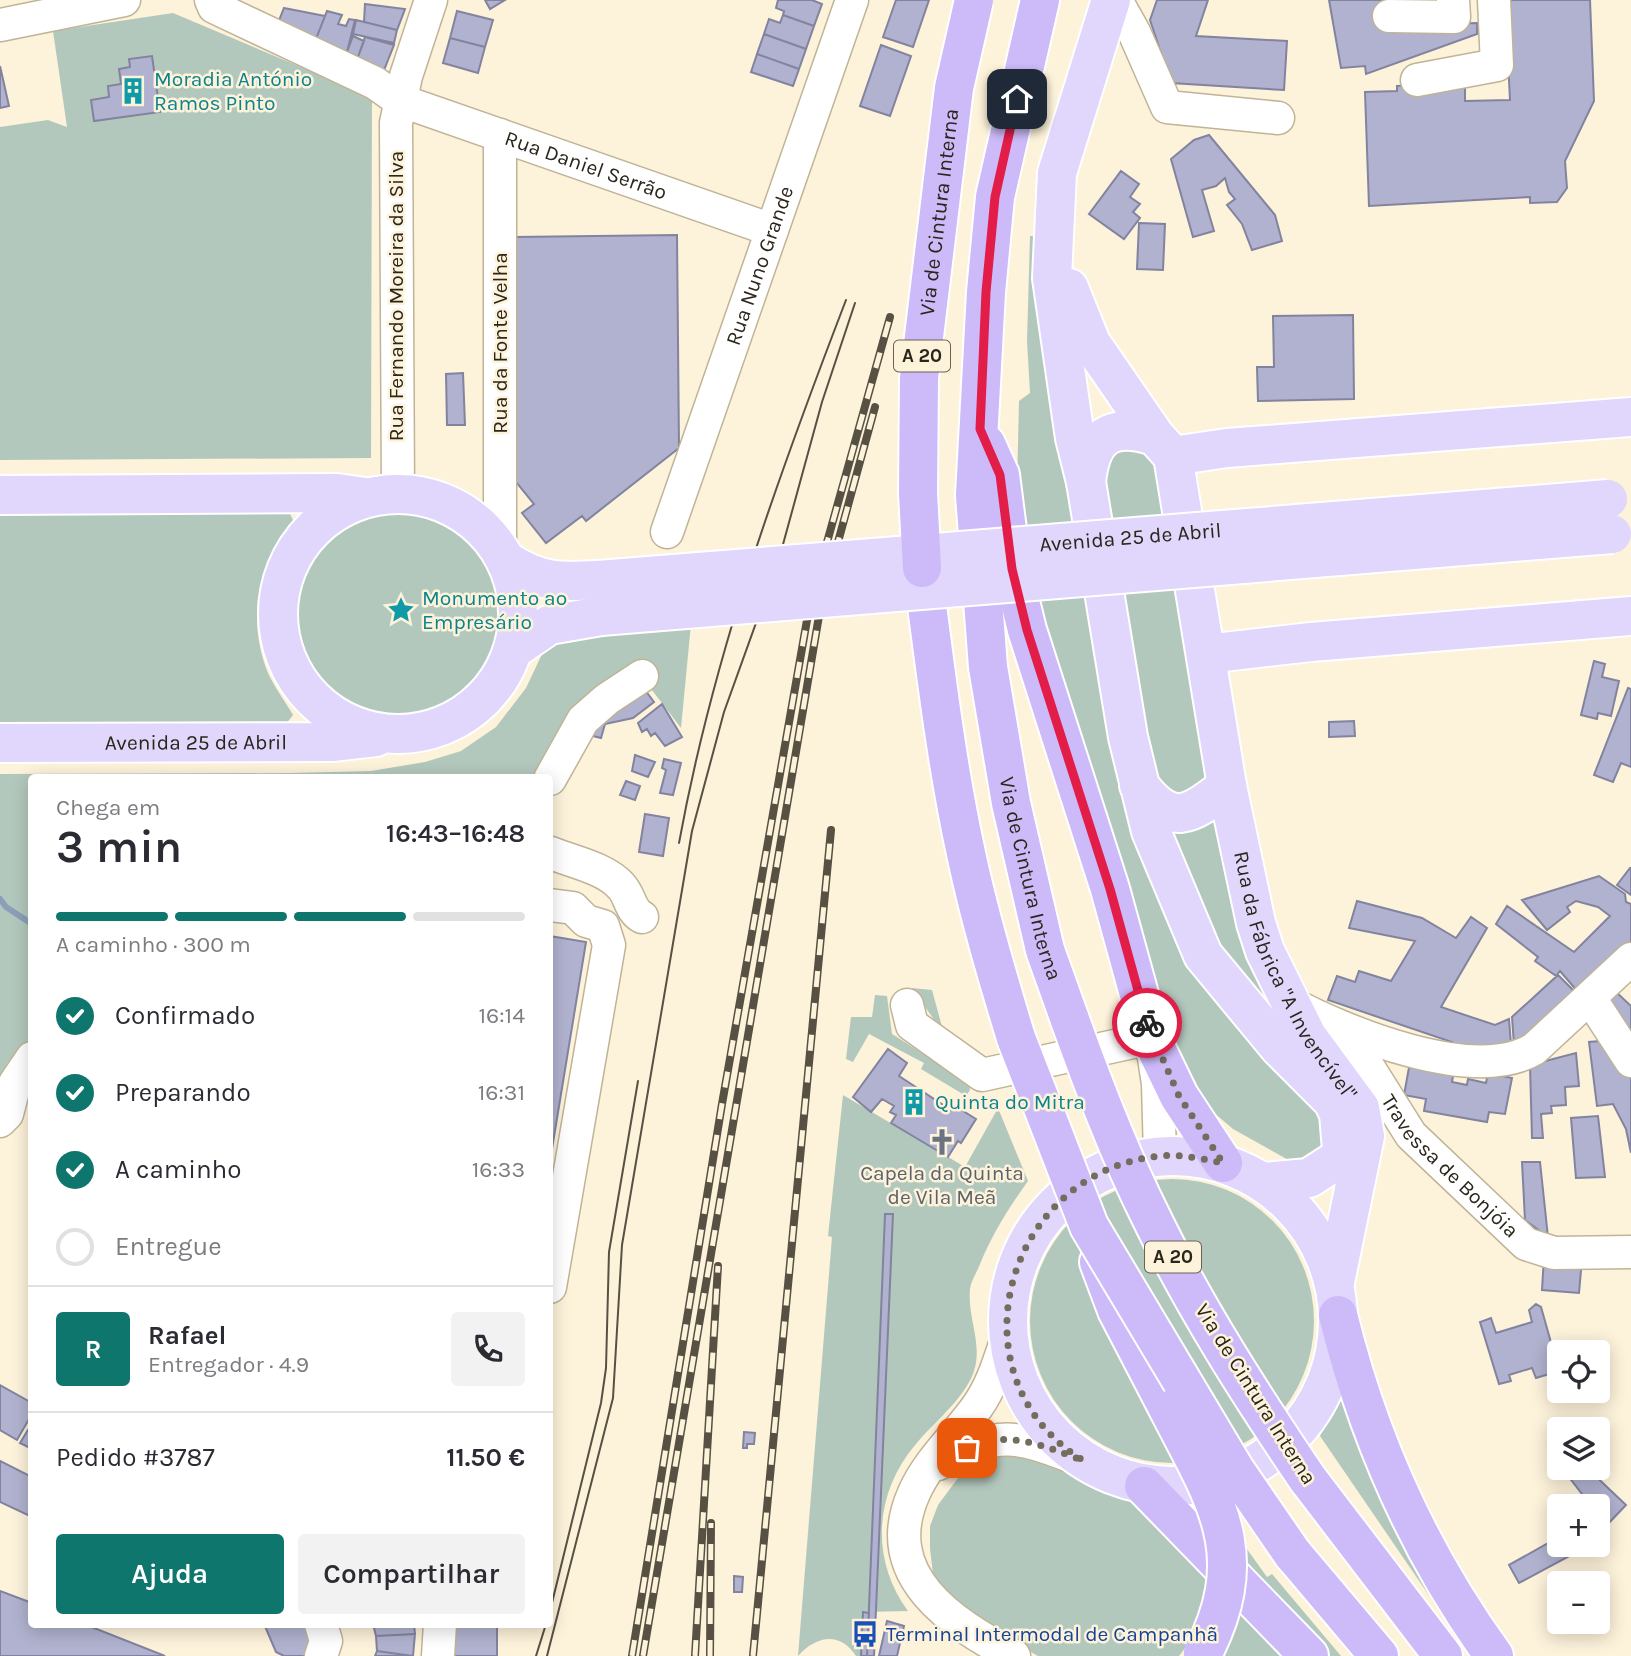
<!DOCTYPE html>
<html lang="pt">
<head>
<meta charset="utf-8">
<style>
  body { margin:0; font-family:Karla,sans-serif; background:#f2f2f3; color:#2b2b33; height:100vh; display:flex; flex-direction:column; font-size:26px; white-space:nowrap }
  * { box-sizing:border-box; margin:0 }
  p { font-size:23px; color:#7c7c81 }
  .icon { flex:none; width:38px; height:38px; fill:none; stroke:currentColor; stroke-width:2; stroke-linecap:round; stroke-linejoin:round }
  .map { position:relative; flex:1; overflow:hidden }
  .side { position:absolute; left:28px; top:774px; width:525px; height:854px; display:flex; flex-direction:column; background:#fff; border-radius:7px; box-shadow:0 4px 18px #0003 }
  .side>* { flex:none }
  .controls { position:absolute; left:1547px; top:1340px; display:grid; gap:14px }
  .controls a { display:grid; place-items:center; width:63px; height:63px; border-radius:7px; background:#fff; box-shadow:0 4px 18px #0003; font-size:35px }
  .pin { position:absolute; display:grid; place-items:center; width:60px; height:60px; color:#fff; margin:-30px; border-radius:14px; box-shadow:0 4px 10px #0006 }
  .courier { position:absolute; display:grid; place-items:center; width:70px; height:70px; margin:-35px; border:5px solid #e11d48; border-radius:50%; background:#fff; color:#222; box-shadow:0 2px 9px #0007 }
  .summary em { font-style:normal; font-weight:600 }
  .summary div { display:flex; flex-direction:column-reverse }
  .summary { display:flex; align-items:center; justify-content:space-between; height:119px; padding:0 28px }
  h1 { font-size:46px; font-weight:600; line-height:52px }
  .bar { display:grid; grid-template-columns:repeat(4,1fr); gap:10px 7px; align-content:center; height:84px; padding:0 28px }
  .bar i { height:9px; border-radius:5px; background:#e1e1e2 }
  .bar .current { background:#0f766e }
  .bar p { grid-column:span 4 }
  .line { display:flex; align-items:center; gap:18px; padding:0 28px; border-top:2px solid #e1e1e2 }
  .line div { flex:1 }
  .round { display:grid; place-items:center; flex:none; width:74px; height:74px; border-radius:7px; background:#f2f2f3 }
  ol { padding:0 28px; list-style:none }
  li { display:flex; align-items:center; gap:21px; height:77px }
  li p { margin-inline-start:auto }
  li .icon { padding:7px; border-radius:50%; background:#0f766e; color:#fff; stroke-width:4 }
  li:last-child { color:#7c7c81 }
  li i { width:38px; height:38px; border:4px solid #e1e1e2; border-radius:50% }
  .action { display:flex; gap:14px; margin-top:auto; padding:14px 28px }
  .action a { flex:1; height:80px; border-radius:7px; background:#0f766e; color:#fff; font-size:28px; font-weight:600; line-height:80px; text-align:center }
  .action a+a { background:#f2f2f3; color:#2b2b33 }
  .map>svg:first-child { display:block }
  .green { fill:#b3c8bd }
  .lines { fill:none; stroke-linecap:round; stroke-linejoin:round }
  .stream { stroke:#8ba0b8; stroke-width:6 }
  .building { fill:#b0b2cf; stroke:#82839f; stroke-width:2 }
  .minor-casing { stroke:#c0b497; stroke-width:35 }
  .major-casing { stroke:#fff; stroke-width:42 }
  .highway-casing { stroke:#fff; stroke-width:42 }
  .minor { stroke:#fff; stroke-width:32 }
  .major { stroke:#e1d6fb; stroke-width:38 }
  .highway { stroke:#cdbaf9; stroke-width:38 }
  .tram { stroke:#575143; stroke-width:2 }
  .rail-casing { stroke:#575143; stroke-width:8 }
  .rail { stroke:#fdf2da; stroke-width:5; stroke-dasharray:16; stroke-linecap:butt }
  .major-bridge-casing { stroke:#fff; stroke-width:42; stroke-linecap:butt }
  .highway-bridge-casing { stroke:#fff; stroke-width:42; stroke-linecap:butt }
  .major-bridge { stroke:#e1d6fb; stroke-width:38 }
  .highway-bridge { stroke:#cdbaf9; stroke-width:38 }
  .done { stroke:#746d5e; stroke-width:7; stroke-dasharray:0 12.6 }
  .route { stroke:#e11d48; stroke-width:9 }
  .labels { text-anchor:middle; dominant-baseline:central; stroke-width:5; stroke-linejoin:round; paint-order:stroke }
  .shield { fill:#fdf2da; stroke:#6a6354; stroke-width:2 }
  .shield-label { font-size:19px; font-weight:bold; fill:#2b261b }
  .culture-label { font-size:21px; fill:#0d838f; stroke:#fdf2da; text-anchor:start }
  .street-label { font-size:21px; fill:#2b261b; stroke:#fdf2da }
  .worship-label { font-size:21px; fill:#5b616d; stroke:#fdf2da }
  .transit-label { font-size:21px; fill:#164399; stroke:#fdf2da; text-anchor:start }
</style>
</head>
<body>
<div class="map">
<svg width="1631" height="1656" viewBox="0 0 1631 1656">
  <rect width="100%" height="100%" fill="#fdf2da"/>
  <path class="green" d="M173,13L372,97L371,458L0,460V127L48,120L67,127L53,31Z
    M1030,236H1037L1197,970L1235,1025L1312,1102L1331,1139L1313,1161L1292,1162L1233,1129L1206,1106L1186,1071L1050,662L1017,486L1019,401L1030,393L1027,341Z
    M1107,449H1153L1209,780L1183,800L1156,791L1101,461Z
    M0,512H289L293,520C289,527 285,531 281,538C254,578 250,629 268,673C275,688 285,701 293,715L286,724L0,725Z
    M298 614a100 100 0 1 1 200 0a100 100 0 1 1-200 0Z
    M691,624L681,728L642,677L540,777H32L31,1040L0,1075V774L291,773L371,771L425,762L461,751L496,727L526,688L543,652L563,637Z
    M1222,814L1299,1051L1193,911L1168,830C1189,834 1206,827 1222,814Z
    M912,988L932,990L944,1034Z
    M875,995L887,996L892,1034L969,1083L970,1090L966,1096L921,1069L924,1063L869,1034L853,1062L846,1059L851,1017H872Z
    M843,1095L965,1167L998,1108L1028,1181C1008,1209 993,1233 980,1264C977,1272 971,1281 970,1289C967,1318 984,1345 973,1374C962,1401 935,1421 916,1444C874,1493 870,1559 908,1611L863,1612L861,1656H856C839,1630 815,1637 798,1656L832,1237L828,1236Z
    M1030 1321a142 142 0 1 1 284 0a142 142 0 1 1-284 0Z
    M1345,1380L1467,1644L1439,1610L1320,1436Z
    M1001,1456L1029,1458L1046,1464L1142,1506L1211,1566C1208,1595 1199,1633 1179,1656H1038L977,1622L940,1587L933,1574L930,1549V1526L938,1505L961,1474L980,1462Z
    M1244,1545L1267,1577L1272,1574L1341,1656H1323L1242,1575Z
    M1239,1602L1292,1656H1221Z"/>
  <g class="lines">
    <path class="stream" d="M0,899L6,907L32,924"/>
  </g>
  <path class="building" d="M485,0H505L490,9Z
    M778,0H812L822,4L814,26L783,15L784,11L776,8Z
    M896,0H929L913,47L883,37Z
    M1157,0H1208L1196,36L1287,41L1284,90L1171,83L1150,20Z
    M1329,0H1447L1382,2V25L1477,23V34L1366,74L1365,66L1341,68Z
    M1505,0H1590L1594,101L1565,161L1567,188L1557,202L1530,203V197L1369,206L1365,92L1397,91V86L1465,83V101L1510,100Z
    M365,4L405,9L397,30L364,22Z
    M284,8L325,16L316,39L278,23Z
    M327,11L342,15L338,24L346,26L349,19L355,20L347,52L316,39Z
    M457,11L493,20L485,47L450,38Z
    M783,15L814,26L806,49L764,34L769,19L780,23Z
    M356,20L397,30L394,43L353,34Z
    M764,34L806,49L799,69L757,54Z
    M353,36L364,41L358,57L347,52Z
    M365,37L394,45L384,70L358,57Z
    M450,38L485,47L478,73L443,63Z
    M881,45L911,56L890,116L860,106Z
    M757,54L799,69L793,86L751,72Z
    M152,56L160,112L94,121L91,100L109,97L108,86L121,84L119,69L130,67L129,59Z
    M0,66L9,106L0,108Z
    M1209,135L1275,215L1282,241L1252,250L1242,224L1227,205L1235,199L1229,192L1225,178L1216,186L1202,190L1214,231L1193,237L1171,159L1194,140Z
    M1121,171L1139,184L1130,197L1140,204L1133,212L1140,218L1124,239L1089,214Z
    M1139,223L1165,224L1163,270L1137,269Z
    M677,235L679,448L586,521L582,516L546,543L522,513L534,504L516,482L514,237Z
    M1353,315L1354,399L1258,401L1257,367H1274L1273,316Z
    M463,373L465,425H447L446,374Z
    M1594,661L1605,664L1602,677L1619,681L1611,716L1598,713L1597,719L1581,715Z
    M642,686L654,702L633,718L605,724L601,738L581,733Z
    M1628,688L1631,689V767L1621,763L1613,782L1594,775Z
    M662,704L682,737L665,746L655,733L651,736L647,729L642,732L638,723Z
    M1354,721L1355,736L1329,737V722Z
    M635,755L655,762L648,777L632,771Z
    M664,759L681,763L673,795L660,793L666,770L662,768Z
    M626,781L640,786L635,800L620,795Z
    M645,814L669,818L663,856L639,852Z
    M1630,868H1631V895L1617,885Z
    M1599,876L1625,894L1626,902L1631,904V947L1579,993L1560,971L1556,976L1535,961L1538,957L1496,924L1507,906L1574,952L1610,916L1598,907L1576,901L1567,907L1570,912L1547,930L1522,900Z
    M1357,901L1422,918L1456,938L1471,917L1487,928L1441,1007L1495,1025L1509,1019L1511,1045L1481,1052L1328,1000L1337,976L1355,982L1359,971L1391,981L1415,941L1349,928Z
    M550,936L586,942L550,1161Z
    M1558,975L1576,993L1514,1045L1512,1017Z
    M1614,990L1631,1006V1037L1598,1007Z
    M1613,1040L1631,1075V1153L1626,1129L1613,1104L1597,1106L1589,1042Z
    M888,1049L907,1063L899,1076L951,1110L955,1106L976,1119L961,1143L958,1141L948,1157L891,1123L896,1115L890,1112L894,1106L882,1099L871,1112L853,1097Z
    M1576,1053L1579,1086L1565,1087L1566,1105L1551,1106L1552,1113L1541,1114L1543,1138H1532L1530,1065Z
    M1410,1062L1454,1070L1452,1082L1467,1085L1468,1079L1486,1083L1488,1073L1512,1078L1505,1114L1489,1112L1487,1122L1424,1111L1426,1099L1404,1095Z
    M1598,1116L1605,1177L1576,1178L1571,1118Z
    M1522,1162H1540L1548,1237L1525,1220Z
    M885,1214H893L874,1656H867Z
    M1544,1256L1582,1259L1579,1293L1542,1290Z
    M1536,1304L1541,1307L1559,1371L1536,1378L1532,1368L1509,1375L1511,1381L1499,1384L1480,1322L1491,1318L1496,1333L1532,1322L1529,1310Z
    M0,1385L32,1403V1414L17,1440L0,1430Z
    M32,1423V1449L20,1443Z
    M744,1432L755,1433L754,1444H747V1448H743Z
    M1556,1441L1559,1443V1458L1556,1460L1548,1446Z
    M0,1461L32,1477V1517L0,1502Z
    M1562,1468H1587L1626,1505L1607,1525L1598,1514V1507H1592Z
    M1559,1537V1545H1568L1573,1554L1519,1583L1509,1565Z
    M734,1576L743,1577L742,1592H734Z
    M0,1591L32,1603V1624H84L165,1656H0Z
    M863,1612L869,1613L867,1656H861Z
    M887,1621L904,1626L897,1656H879Z
    M264,1624H310L315,1656H284L276,1652Z
    M373,1624H414L415,1634L376,1636Z
    M447,1624H497V1656H445Z
    M415,1634L413,1656L377,1651L376,1636Z
    M377,1651L412,1656H375Z"/>
  <g class="lines">
    <defs>
      <g id="minor">
        <path id="s1" d="M211,0L214,7L375,83L399,100L772,230"/>
        <path d="M1116,0L1134,32L1167,107L1278,118"/>
        <path d="M1389,16L1454,17L1453,0"/>
        <path d="M0,25L124,0"/>
        <path d="M1417,80L1497,65L1494,0"/>
        <path d="M500,135V550"/>
        <path d="M398,494L396,123L406,76L431,0"/>
        <path id="s2" d="M667,532L852,0"/>
        <path d="M550,779L583,720L607,699L642,676"/>
        <path d="M551,853C573,862 605,868 621,886C630,895 630,911 642,917"/>
        <path d="M550,905L573,908L586,921L603,926L609,945L550,1287"/>
        <path d="M1590,998L1631,1061"/>
        <path d="M1289,1002C1346,1033 1474,1085 1534,1049L1631,959"/>
        <path d="M907,1005L912,1025L982,1075L1151,1038L1158,1084L1160,1156"/>
        <path id="s3" d="M1345,1030L1411,1135L1526,1244L1554,1253L1631,1252"/>
        <path d="M0,1121L7,1114L15,1083L32,1058"/>
        <path d="M1007,1338C999,1362 992,1386 977,1407C957,1435 928,1461 914,1493C877,1576 952,1623 1014,1656"/>
        <path d="M938,1464C1003,1427 1018,1437 1084,1461"/>
        <path d="M321,1624L326,1641L321,1656"/>
        <path d="M438,1656L440,1624"/>
      </g>
      <g id="major">
        <path d="M1111,0L1057,173L1052,278L1075,438L1086,482L1128,737L1151,831L1203,955L1279,1047L1333,1101L1339,1114L1342,1150L1337,1160L1309,1178L1263,1182"/>
        <path id="s4" d="M1069,288L1091,343L1155,436L1173,456L1227,786L1256,923L1265,951L1307,1036L1360,1108L1365,1136L1335,1282"/>
        <path d="M1173,456L1227,448L1631,417"/>
        <path d="M1086,482C1091,436 1110,422 1155,436"/>
        <circle cx="398" cy="614" r="120"/>
        <path d="M0,495L337,493L365,497"/>
        <path d="M508,562C542,583 559,582 598,580"/>
        <path d="M514,649L549,625L601,616"/>
        <path d="M1206,654L1311,642L1631,616"/>
        <path id="s5" d="M0,743L332,742L376,737"/>
        <path d="M1139,785C1172,828 1190,816 1227,786"/>
        <circle cx="1173" cy="1321" r="165"/>
      </g>
      <g id="highway">
        <path id="s6" d="M1040,0L995,197L986,292L975,495L988,667L1011,803L1045,950L1070,1020"/>
        <path d="M986,444L1000,475L1012,569L1027,630L1110,889L1151,1038L1179,1096L1223,1163"/>
        <path d="M922,568C935,665 946,763 967,858C980,919 998,979 1016,1038"/>
        <path d="M1099,1262L1117,1310L1169,1410"/>
        <path d="M1338,1315C1368,1437 1420,1554 1494,1656"/>
        <path d="M1307,1478L1443,1656"/>
        <path d="M1144,1486L1309,1656"/>
        <path d="M1292,1553L1379,1656"/>
      </g>
    </defs>
    <use href="#minor" class="minor-casing"/>
    <use href="#major" class="major-casing"/>
    <use href="#highway" class="highway-casing"/>
    <use href="#minor" class="minor"/>
    <use href="#major" class="major"/>
    <use href="#highway" class="highway"/>
    <path class="tram" d="M679,843C713,656 778,477 846,300
      M550,1611L601,1403L606,1368L609,1252L638,1081
      M536,1656L546,1624
      M547,1656L613,1398L622,1245L692,831L724,712L779,559L822,402L855,303"/>
    <defs>
      <path id="rail" d="M632,1656L722,1104L810,603L890,317
        M643,1656L821,604L875,407
        M695,1656L718,1266
        M710,1656L711,1523
        M753,1656L831,830"/>
    </defs>
    <use href="#rail" class="rail-casing"/>
    <use href="#rail" class="rail"/>
    <defs>
      <g id="major-bridge">
        <path id="s7" d="M598,580L1608,499"/>
        <path d="M601,616L1612,534"/>
      </g>
      <g id="highway-bridge">
        <path id="s8" d="M922,568L918,493L919,378L954,88L974,0"/>
        <path d="M1070,1020C1094,1087 1119,1153 1151,1217C1195,1308 1251,1395 1307,1478"/>
        <path d="M1016,1038L1089,1226L1235,1470L1292,1553"/>
        <path d="M1169,1410C1215,1500 1254,1553 1203,1653"/>
      </g>
    </defs>
    <use href="#major-bridge" class="major-bridge-casing"/>
    <use href="#highway-bridge" class="highway-bridge-casing"/>
    <use href="#major-bridge" class="major-bridge"/>
    <use href="#highway-bridge" class="highway-bridge"/>
  </g>
  <g class="lines">
    <path class="done" d="M967,1448C1009,1429 1044,1446 1084,1461C947,1377 1005,1171 1160,1156C1182,1154 1203,1159 1223,1163L1179,1096L1147,1023"/>
    <path class="route" d="M1017,99L995,197L986,292L980,429L1000,475L1012,569L1027,630L1110,889L1147,1023"/>
  </g>
  <defs>
    <symbol id="building-bare" viewBox="-9 -9 18 18"><path d="M-4-6H4V6H1V3H-1V6H-4ZM-2.5-4.3h1.7v1.8h-1.7ZM.8-4.3h1.7v1.8H.8ZM-2.5-1h1.7V.8h-1.7ZM.8-1h1.7V.8H.8Z" fill="#0f9aa8" stroke="#fdf2da" stroke-width="2.5" paint-order="stroke"/></symbol>
    <symbol id="sight-bare" viewBox="-9 -9 18 18"><path d="M0-6L1.8-2.2L6-1.7L2.9 1.2L3.7 5.4L0 3.3L-3.7 5.4L-2.9 1.2L-6-1.7L-1.8-2.2Z" fill="#0f9aa8" stroke="#fdf2da" stroke-width="2.5" paint-order="stroke"/></symbol>
    <symbol id="church-bare" viewBox="-9 -9 18 18"><path d="M-1.2-6h2.4v3.5h3.3v2.4h-3.3V6h-2.4V-.1h-3.3v-2.4h3.3Z" fill="#6b7280" stroke="#fdf2da" stroke-width="2.5" paint-order="stroke"/></symbol>
    <symbol id="bus-bare" viewBox="-9 -9 18 18"><path d="M-5-6H5V4H4V6H2V4H-2V6H-4V4H-5ZM-3.5-4V0h7V-4ZM-3.5 1.2v1.5H-2V1.2ZM2 1.2v1.5H3.5V1.2Z" fill="#1a4fb4" stroke="#fdf2da" stroke-width="2.5" paint-order="stroke"/></symbol>
  </defs>
  <g fill-rule="evenodd">
    <use href="#building-bare" x="114" y="72" width="38" height="38"/>
    <use href="#sight-bare" x="382" y="591" width="38" height="38"/>
    <use href="#building-bare" x="895" y="1083" width="38" height="38"/>
    <use href="#church-bare" x="923" y="1123" width="38" height="38"/>
    <use href="#bus-bare" x="846" y="1615" width="38" height="38"/>
  </g>
  <g class="labels">
    <g class="shield">
      <rect x="894" y="340.5" width="56" height="31" rx="5"/>
      <rect x="1145" y="1241.5" width="56" height="31" rx="5"/>
    </g>
    <g class="shield-label">
      <text x="922" y="356">A 20</text>
      <text x="1173" y="1257">A 20</text>
    </g>
    <g class="culture-label">
      <text x="154" y="79">Moradia António<tspan x="154" dy="24">Ramos Pinto</tspan></text>
      <text x="422" y="598">Monumento ao<tspan x="422" dy="24">Empresário</tspan></text>
      <text x="935" y="1102">Quinta do Mitra</text>
    </g>
    <g class="street-label">
      <text stroke="none"><textPath href="#s1" startOffset="413">Rua Daniel Serrão</textPath></text>
      <text stroke="none"><textPath href="#s8" startOffset="357">Via de Cintura Interna</textPath></text>
      <text stroke="none"><textPath href="#s2" startOffset="282">Rua Nuno Grande</textPath></text>
      <text transform="translate(396 296) rotate(-90)">Rua Fernando Moreira da Silva</text>
      <text transform="translate(500 343) rotate(-90)">Rua da Fonte Velha</text>
      <text stroke="none"><textPath href="#s7" startOffset="534">Avenida 25 de Abril</textPath></text>
      <text stroke="none"><textPath href="#s5" startOffset="196">Avenida 25 de Abril</textPath></text>
      <text stroke="none"><textPath href="#s6" startOffset="889">Via de Cintura Interna</textPath></text>
      <text stroke="none"><textPath href="#s4" startOffset="737">Rua da Fábrica "A Invencível"</textPath></text>
      <text stroke="none"><textPath href="#s3" startOffset="173">Travessa de Bonjóia</textPath></text>
      <text transform="translate(1256 1394) rotate(58)">Via de Cintura Interna</text>
    </g>
    <g class="worship-label">
      <text x="942" y="1173">Capela da Quinta<tspan x="942" dy="24">de Vila Meã</tspan></text>
    </g>
    <g class="transit-label">
      <text x="886" y="1634">Terminal Intermodal de Campanhã</text>
    </g>
  </g>
</svg>
<div class="controls">
<a><svg class="icon" aria-label="locate" viewBox="0 0 24 24"><circle cx="12" cy="12" r="6"/><path d="M12 2v4M12 18v4M2 12h4M18 12h4"/></svg></a>
<a><svg class="icon" aria-label="layers" viewBox="0 0 24 24"><path d="M12 4l9 5-9 5-9-5zM3 14l9 5 9-5"/></svg></a>
<a>+</a>
<a>−</a>
</div>
<div class="pin" style="left:967px;top:1448px;background:#ea580c"><svg class="icon" aria-label="bag" viewBox="0 0 24 24"><path d="M5 8h14l-1 12H6zM9 8a3 3 0 0 1 6 0"/></svg></div>
<div class="pin" style="left:1017px;top:99px;background:#1f2937"><svg class="icon" aria-label="home" viewBox="0 0 24 24"><path d="M3 11l9-7 9 7M6 9v11h12V9"/></svg></div>
<div class="courier" style="left:1147px;top:1023px"><svg class="icon" aria-label="bike" viewBox="0 0 24 24"><circle cx="6" cy="16" r="4"/><circle cx="18" cy="16" r="4"/><path d="M6 16l4-8h5l3 8M10 8l3 8H6M13 5h3"/></svg></div>
<section class="side">
<div class="summary"><div><h1>3 min</h1><p>Chega em</p></div><em>16:43–16:48</em></div>
<div class="bar"><i class="current"></i><i class="current"></i><i class="current"></i><i></i><p>A caminho · 300 m</p></div>
<ol>
<li><svg class="icon" aria-label="check" viewBox="0 0 24 24"><path d="M5 12l5 5 9-10"/></svg>Confirmado<p>16:14</p></li>
<li><svg class="icon" aria-label="check" viewBox="0 0 24 24"><path d="M5 12l5 5 9-10"/></svg>Preparando<p>16:31</p></li>
<li><svg class="icon" aria-label="check" viewBox="0 0 24 24"><path d="M5 12l5 5 9-10"/></svg>A caminho<p>16:33</p></li>
<li><i></i>Entregue</li>
</ol>
<div class="line" style="height:126px"><b class="round" style="background:#0f766e;color:#fff">R</b><div><b>Rafael</b><p>Entregador · 4.9</p></div><a class="round"><svg class="icon" aria-label="phone" viewBox="0 0 24 24"><path d="M5 4h4l2 5-3 2q2 4 5 5l2-3 5 2v4C11 20 4 13 5 4z"/></svg></a></div>
<div class="line" style="height:91px"><div>Pedido #3787</div><b>11.50 €</b></div>
<div class="action"><a>Ajuda</a><a>Compartilhar</a></div>
</section>
</div>
</body>
</html>
